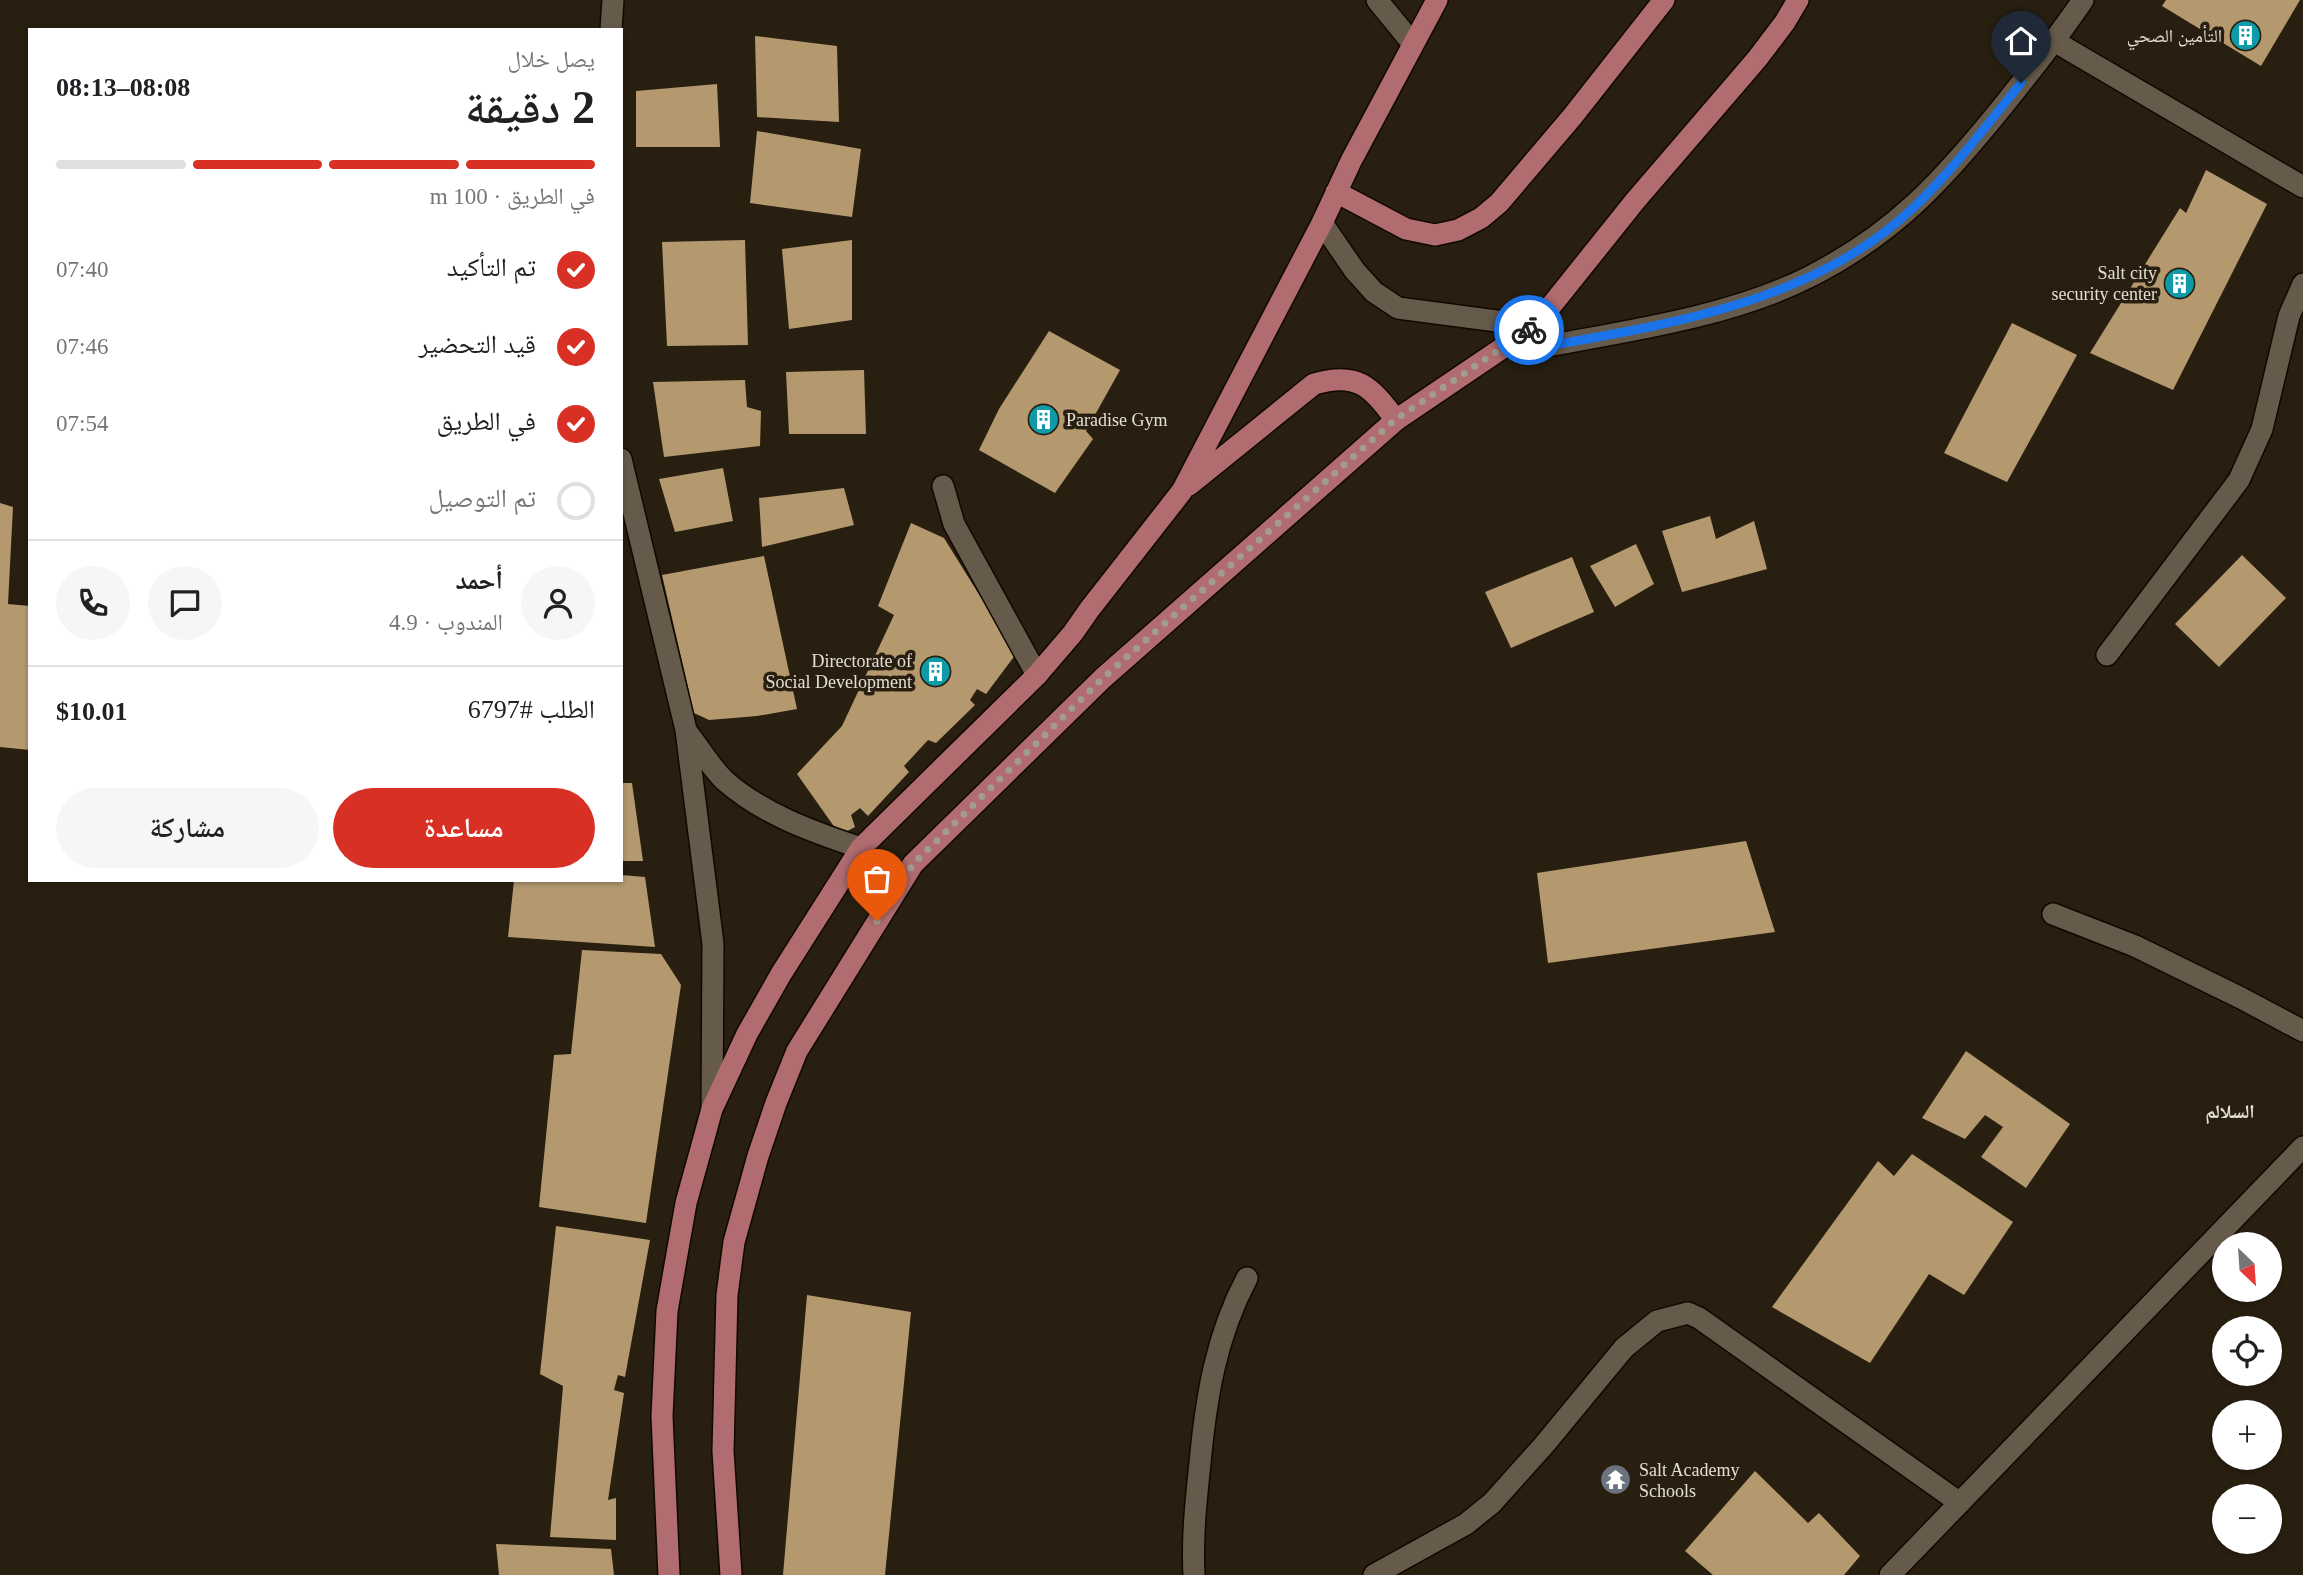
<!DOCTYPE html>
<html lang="ar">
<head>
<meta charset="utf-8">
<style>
  body { margin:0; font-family:"Times New Roman","Noto Naskh Arabic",serif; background:#f6f6f6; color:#202124; direction:rtl; height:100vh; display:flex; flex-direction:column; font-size:26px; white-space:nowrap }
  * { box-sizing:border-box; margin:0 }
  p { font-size:23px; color:#757577 }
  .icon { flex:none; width:38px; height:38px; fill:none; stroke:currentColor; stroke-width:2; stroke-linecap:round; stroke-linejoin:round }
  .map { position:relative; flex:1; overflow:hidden; direction:ltr }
  .side { position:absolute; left:28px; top:28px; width:595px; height:854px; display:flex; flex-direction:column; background:#fff; border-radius:0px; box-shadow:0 2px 5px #0004; direction:rtl }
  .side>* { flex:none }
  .needle { width:46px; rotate:155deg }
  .tools { position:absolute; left:2212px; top:1232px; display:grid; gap:14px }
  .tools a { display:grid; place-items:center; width:70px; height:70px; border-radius:50%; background:#fff; box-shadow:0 2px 5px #0004; font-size:35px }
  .pin { position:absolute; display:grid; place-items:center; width:60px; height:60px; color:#fff; margin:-72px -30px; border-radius:50% 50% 50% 0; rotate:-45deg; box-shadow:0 0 7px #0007 }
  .pin .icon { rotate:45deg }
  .courier { position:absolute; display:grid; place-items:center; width:70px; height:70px; margin:-35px; border:5px solid #1a73e8; border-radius:50%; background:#fff; color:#222; box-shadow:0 2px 9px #0007 }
  .overview em { font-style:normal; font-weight:600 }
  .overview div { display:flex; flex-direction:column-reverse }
  .overview { display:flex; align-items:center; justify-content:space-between; height:119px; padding:0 28px }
  h1 { font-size:46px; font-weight:600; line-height:52px }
  .bar { display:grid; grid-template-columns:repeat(4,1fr); gap:10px 7px; align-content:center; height:84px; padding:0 28px }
  .bar i { height:9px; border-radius:5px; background:#e0e0e0 }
  .bar .on { background:#d93025 }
  .bar p { grid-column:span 4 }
  .line { display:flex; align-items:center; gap:18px; padding:0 28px; border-top:2px solid #e0e0e0 }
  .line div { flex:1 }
  .round { display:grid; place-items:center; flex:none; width:74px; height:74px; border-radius:37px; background:#f6f6f6 }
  ol { padding:0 28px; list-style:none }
  li { display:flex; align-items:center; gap:21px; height:77px }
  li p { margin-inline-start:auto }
  li .icon { padding:7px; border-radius:50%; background:#d93025; color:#fff; stroke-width:4 }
  li:last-child { color:#757577 }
  li i { width:38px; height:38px; border:4px solid #e0e0e0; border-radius:50% }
  .button { display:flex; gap:14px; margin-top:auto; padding:14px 28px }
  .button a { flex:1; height:80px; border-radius:42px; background:#d93025; color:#fff; font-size:28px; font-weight:600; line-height:80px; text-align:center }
  .button a+a { background:#f6f6f6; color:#202124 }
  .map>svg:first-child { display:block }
  .building { fill:#b4996f }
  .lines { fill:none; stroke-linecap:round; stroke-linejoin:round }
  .minor-casing { stroke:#110800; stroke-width:24 }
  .major-casing { stroke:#110800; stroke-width:24 }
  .minor { stroke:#665b4a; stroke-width:21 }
  .major { stroke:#b06c6f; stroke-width:21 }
  .done { stroke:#a29b8f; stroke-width:7; stroke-dasharray:0 12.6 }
  .route { stroke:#1a73e8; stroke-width:9 }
  .labels { text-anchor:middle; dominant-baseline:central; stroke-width:7; stroke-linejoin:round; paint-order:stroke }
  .poi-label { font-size:18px; fill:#e4ded4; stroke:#281f10; text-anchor:end }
  .neighbourhood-label { font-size:19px; font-weight:bold; fill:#e4ded4; stroke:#281f10 }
</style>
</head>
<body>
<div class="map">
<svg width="2303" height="1575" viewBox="0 0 2303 1575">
  <rect width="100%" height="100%" fill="#281f10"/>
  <path class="building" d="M2166,0H2300L2261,66L2162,6Z
    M755,36L837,46L839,122L757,117Z
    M717,84L720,147H636V91Z
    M757,131L861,149L852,217L750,203Z
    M2206,170L2267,204L2173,390L2090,353L2180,208L2186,213Z
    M745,240L748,345L667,346L662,242Z
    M852,240V320L789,329L782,249Z
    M2012,323L2077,355L2007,482L1944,453Z
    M1049,331L1120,370L1086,431L1093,439L1055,493L979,450L999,409Z
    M864,370L866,434H789L786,372Z
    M745,380L747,407L761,411L760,446L664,457L653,382Z
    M723,468L733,521L675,532L659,479Z
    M844,488L854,525L762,547L759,498Z
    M0,503L13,507L8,604L30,606V750L0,747Z
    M1710,516L1716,539L1754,521L1767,569L1682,592L1662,531Z
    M911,523L944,538L1016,654L986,694L977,689L970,700L975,705L936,743L928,740L904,766L909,772L868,816L860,808L851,815L855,827L840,835L797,774L842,726L894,615L878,606Z
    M1636,544L1654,584L1615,607L1590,566Z
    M2242,555L2286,598L2219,667L2175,624Z
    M764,556L797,709L757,716L709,720L694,713L662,575Z
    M1572,557L1594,612L1511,648L1485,592Z
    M621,783H632L643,861H621Z
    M1746,841L1775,932L1548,963L1537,873Z
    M621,875L645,877L655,947L508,937L514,880H621Z
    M582,950L661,954L681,985L646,1223L539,1207L554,1055L571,1054Z
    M1966,1051L2070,1124L2026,1188L1981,1157L2003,1127L1985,1115L1965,1139L1922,1118Z
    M1912,1154L2013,1222L1964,1295L1929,1274L1870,1363L1772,1307L1878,1161L1894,1176Z
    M556,1226L650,1240L625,1377L618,1375L614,1390L624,1393L608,1500L616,1498V1540L550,1537L563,1386L540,1374Z
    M807,1295L911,1312L885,1575H783Z
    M1755,1471L1808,1523L1819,1513L1860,1556L1844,1575H1713L1685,1551Z
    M496,1544L611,1549L614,1575H499Z"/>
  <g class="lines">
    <defs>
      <path id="minor" d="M1377,0L1413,44
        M611,30L613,0
        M2054,41L2303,187
        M1322,223L1355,271L1374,292L1398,308L1535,326L1553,345C1635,330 1734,315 1809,277C1896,233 1944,179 2003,106C2031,71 2058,37 2083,0
        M621,459L686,730L713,944L712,1109
        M943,486L954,524L1037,675
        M2107,655L2239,480L2262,429L2289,316L2303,284
        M687,732C699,747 710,766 724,780C762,814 813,832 861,848
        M2053,914L2135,946L2241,998L2303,1031
        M1194,1575C1192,1537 1196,1501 1200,1463C1206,1398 1216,1336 1247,1278
        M1374,1575L1466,1524L1492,1503L1544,1445L1624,1348L1657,1321L1688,1313L1699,1318L1960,1503
        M1890,1575L2303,1147"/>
      <path id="major" d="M1336,192L1406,229L1435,235L1458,230L1481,218L1499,203L1572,117L1664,0
        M1189,485L1314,384C1358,371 1371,387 1396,420
        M669,1575L662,1416L667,1311L686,1203L712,1109L747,1034L781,974L861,848L1037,675L1073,633L1089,610L1182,491L1322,223L1351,161L1437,0
        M731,1575L723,1451L727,1295L734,1242L758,1156L776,1103L797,1051L913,864L1103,678L1396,420L1535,326L1635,201L1757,59L1785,22L1798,0"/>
    </defs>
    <use href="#minor" class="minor-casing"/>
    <use href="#major" class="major-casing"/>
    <use href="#minor" class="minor"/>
    <use href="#major" class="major"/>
  </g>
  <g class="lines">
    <path class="done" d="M877,921L913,864L1103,678L1396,419L1529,330"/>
    <path class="route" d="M1529,330L1535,326L1553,345C1678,323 1817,299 1913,208C1953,170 1986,126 2021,83"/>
  </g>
  <defs>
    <symbol id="building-disc" viewBox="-11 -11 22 22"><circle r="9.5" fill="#0f9aa8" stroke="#281f10"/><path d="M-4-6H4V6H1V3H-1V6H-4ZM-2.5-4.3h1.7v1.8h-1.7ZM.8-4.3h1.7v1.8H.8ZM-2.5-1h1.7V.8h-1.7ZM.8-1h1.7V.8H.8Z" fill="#fff"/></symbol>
    <symbol id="temple-disc" viewBox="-11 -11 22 22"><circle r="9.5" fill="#6b7280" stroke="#281f10"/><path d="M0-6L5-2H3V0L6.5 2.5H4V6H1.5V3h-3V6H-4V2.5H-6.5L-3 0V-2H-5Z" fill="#fff"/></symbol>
  </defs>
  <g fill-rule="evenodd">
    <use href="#building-disc" x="2228" y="18" width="35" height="35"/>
    <use href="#building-disc" x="2162" y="266" width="35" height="35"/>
    <use href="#building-disc" x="1026" y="402" width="35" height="35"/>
    <use href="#building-disc" x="918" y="654" width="35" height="35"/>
    <use href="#temple-disc" x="1598" y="1462" width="35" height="35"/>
  </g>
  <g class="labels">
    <g class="poi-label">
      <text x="2222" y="36">التأمين الصحي</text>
      <text x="2157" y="273">Salt city<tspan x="2157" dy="21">security center</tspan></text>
      <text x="1066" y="420" text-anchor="start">Paradise Gym</text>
      <text x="912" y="661">Directorate of<tspan x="912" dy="21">Social Development</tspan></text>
      <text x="1639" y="1470" text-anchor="start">Salt Academy<tspan x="1639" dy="21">Schools</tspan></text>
    </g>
    <g class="neighbourhood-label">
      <text x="2230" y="1111">السلالم</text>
    </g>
  </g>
</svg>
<div class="tools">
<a><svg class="needle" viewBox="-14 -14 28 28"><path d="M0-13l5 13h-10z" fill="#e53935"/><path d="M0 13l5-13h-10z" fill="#757577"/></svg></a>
<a><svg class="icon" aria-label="locate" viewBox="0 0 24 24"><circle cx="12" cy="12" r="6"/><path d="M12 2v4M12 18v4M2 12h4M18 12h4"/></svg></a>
<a>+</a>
<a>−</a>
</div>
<div class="pin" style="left:877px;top:921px;background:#ea580c"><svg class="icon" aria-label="bag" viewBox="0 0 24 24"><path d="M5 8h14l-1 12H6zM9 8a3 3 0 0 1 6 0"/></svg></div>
<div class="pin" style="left:2021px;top:83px;background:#1f2937"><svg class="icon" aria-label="home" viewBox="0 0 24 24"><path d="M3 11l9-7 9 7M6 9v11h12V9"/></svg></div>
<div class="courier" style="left:1529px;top:330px"><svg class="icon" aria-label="bike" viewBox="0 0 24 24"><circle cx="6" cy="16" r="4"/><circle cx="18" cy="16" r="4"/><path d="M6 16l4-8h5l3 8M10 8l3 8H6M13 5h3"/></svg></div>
<section class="side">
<div class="overview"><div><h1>2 دقيقة</h1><p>يصل خلال</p></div><em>08:08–08:13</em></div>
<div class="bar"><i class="on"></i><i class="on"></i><i class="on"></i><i></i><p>في الطريق · 100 m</p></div>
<ol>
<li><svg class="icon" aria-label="check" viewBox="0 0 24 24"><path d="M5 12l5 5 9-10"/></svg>تم التأكيد<p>07:40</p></li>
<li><svg class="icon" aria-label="check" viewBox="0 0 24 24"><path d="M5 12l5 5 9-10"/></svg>قيد التحضير<p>07:46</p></li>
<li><svg class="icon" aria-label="check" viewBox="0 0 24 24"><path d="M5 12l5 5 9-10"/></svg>في الطريق<p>07:54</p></li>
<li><i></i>تم التوصيل</li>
</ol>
<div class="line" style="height:126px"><a class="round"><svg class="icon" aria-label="person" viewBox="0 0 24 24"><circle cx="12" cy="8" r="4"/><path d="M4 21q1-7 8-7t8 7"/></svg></a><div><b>أحمد</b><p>المندوب · 4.9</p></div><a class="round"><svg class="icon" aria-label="chat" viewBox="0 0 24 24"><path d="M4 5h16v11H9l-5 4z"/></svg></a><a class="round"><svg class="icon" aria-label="phone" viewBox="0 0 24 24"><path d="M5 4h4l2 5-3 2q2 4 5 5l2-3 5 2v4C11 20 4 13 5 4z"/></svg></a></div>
<div class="line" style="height:91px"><div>الطلب #6797</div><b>$10.01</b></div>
<div class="button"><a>مساعدة</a><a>مشاركة</a></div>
</section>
</div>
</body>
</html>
